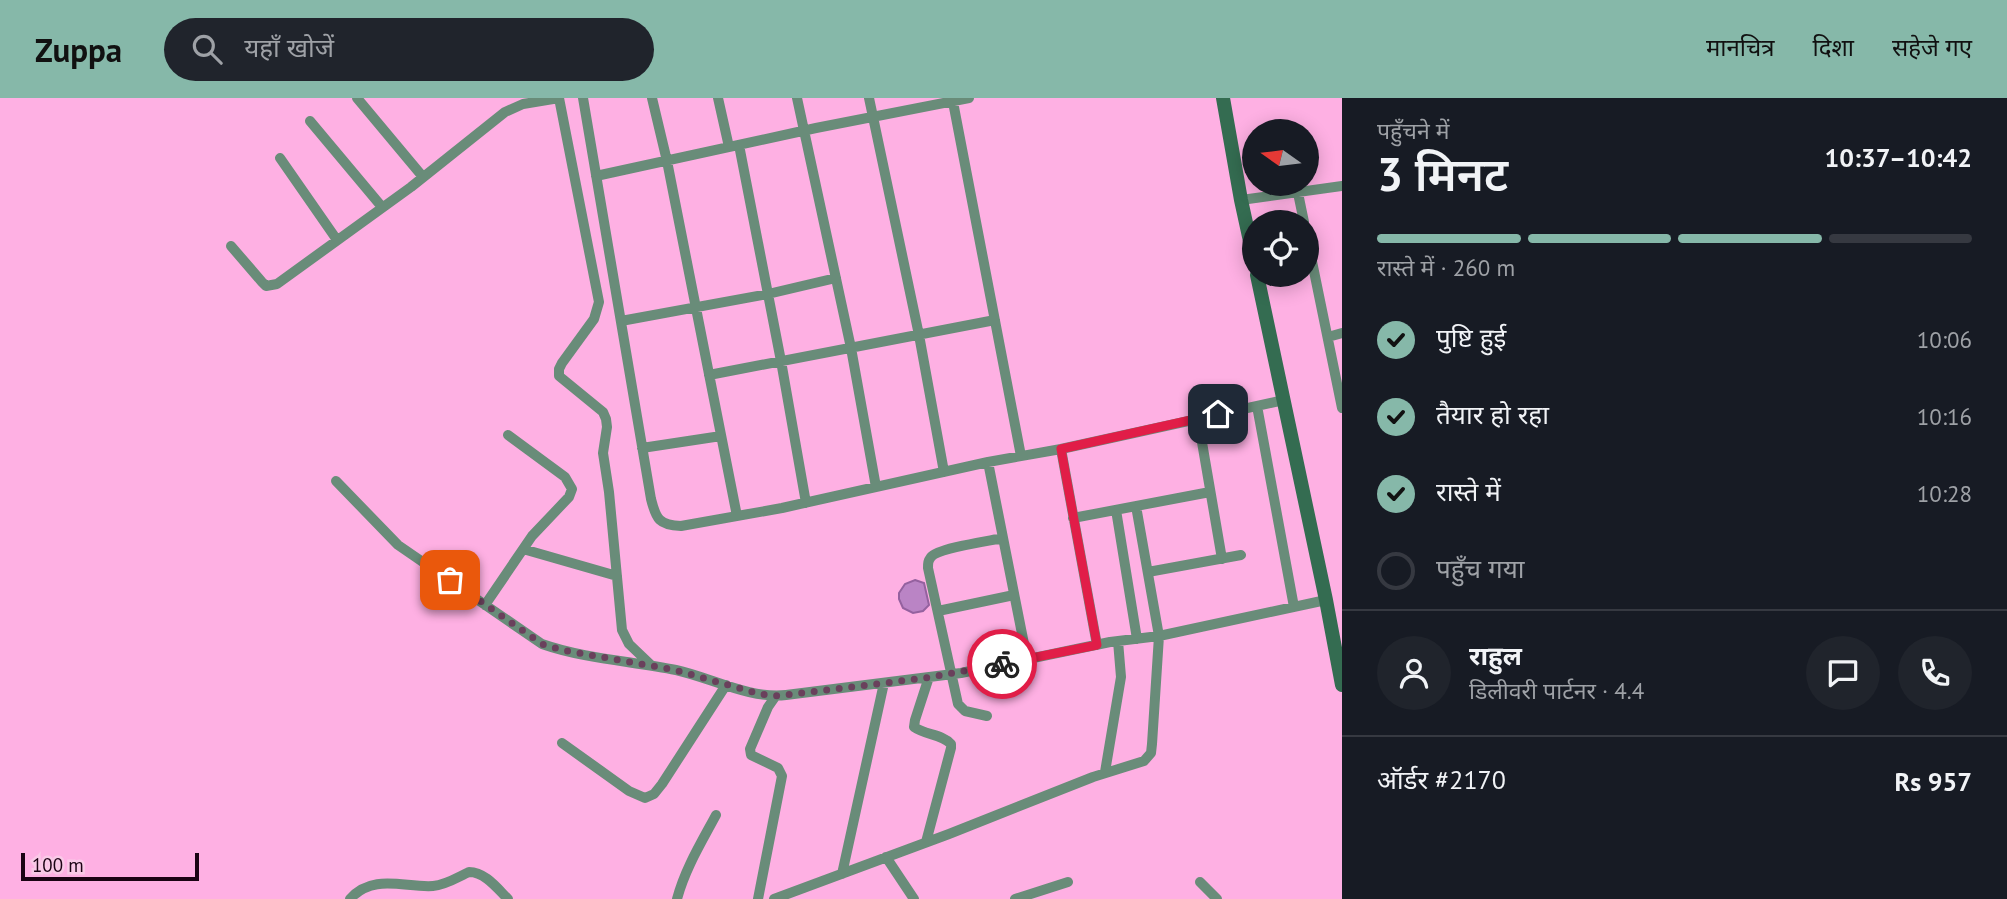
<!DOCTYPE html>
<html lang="hi">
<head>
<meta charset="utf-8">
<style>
  body { margin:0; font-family:"PT Sans","Noto Sans Devanagari",sans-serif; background:#20242c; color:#f1f3f6; height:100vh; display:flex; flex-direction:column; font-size:26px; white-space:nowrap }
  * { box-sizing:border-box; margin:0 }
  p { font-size:23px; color:#9ea1a6 }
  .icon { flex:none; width:38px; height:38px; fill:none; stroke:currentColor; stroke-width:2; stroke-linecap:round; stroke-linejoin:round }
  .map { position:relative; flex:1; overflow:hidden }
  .details { display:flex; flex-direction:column; background:#171b24; width:665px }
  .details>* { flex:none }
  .needle { width:46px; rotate:284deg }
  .buttons { position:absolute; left:1242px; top:21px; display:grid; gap:14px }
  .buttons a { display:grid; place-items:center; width:77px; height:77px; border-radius:50%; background:#171b24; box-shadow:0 4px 18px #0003; font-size:35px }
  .scale { position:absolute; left:21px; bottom:18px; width:178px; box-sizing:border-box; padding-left:7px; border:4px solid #1b0314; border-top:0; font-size:19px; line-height:24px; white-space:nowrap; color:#1b0314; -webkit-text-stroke:5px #f9c9e7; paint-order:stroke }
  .pin { position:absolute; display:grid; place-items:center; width:60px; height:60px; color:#fff; margin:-30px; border-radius:14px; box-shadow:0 4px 10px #0006 }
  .courier { position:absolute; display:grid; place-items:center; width:70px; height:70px; margin:-35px; border:5px solid #e11d48; border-radius:50%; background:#fff; color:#222; box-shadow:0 2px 9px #0007 }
  .summary em { font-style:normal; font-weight:600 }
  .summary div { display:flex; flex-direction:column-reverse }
  .summary { display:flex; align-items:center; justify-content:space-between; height:119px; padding:0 35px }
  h1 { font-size:46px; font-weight:600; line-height:52px }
  .bar { display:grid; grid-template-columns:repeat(4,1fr); gap:10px 7px; align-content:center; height:84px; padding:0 35px }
  .bar i { height:9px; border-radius:5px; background:#363941 }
  .bar .current { background:#86b8a9 }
  .bar p { grid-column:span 4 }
  .line { display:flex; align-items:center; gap:18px; padding:0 35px; border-top:2px solid #363941 }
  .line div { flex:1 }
  .round { display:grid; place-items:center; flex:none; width:74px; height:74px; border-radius:37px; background:#20242c }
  ol { padding:0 35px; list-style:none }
  li { display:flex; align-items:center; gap:21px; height:77px }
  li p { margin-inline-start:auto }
  li .icon { padding:7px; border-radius:50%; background:#86b8a9; color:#111; stroke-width:4 }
  li:last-child { color:#9ea1a6 }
  li i { width:38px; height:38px; border:4px solid #363941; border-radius:50% }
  header { display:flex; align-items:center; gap:42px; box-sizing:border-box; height:98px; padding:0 35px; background:#86b8a9; color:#111 }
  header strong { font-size:33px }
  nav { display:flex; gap:38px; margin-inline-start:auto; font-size:24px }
  .search { width:490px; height:63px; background:#20242c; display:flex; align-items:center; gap:18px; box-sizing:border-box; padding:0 24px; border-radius:38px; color:#9ea1a6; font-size:26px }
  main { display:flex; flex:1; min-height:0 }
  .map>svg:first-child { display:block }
  .building { fill:#ba84c5; stroke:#94619f; stroke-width:2 }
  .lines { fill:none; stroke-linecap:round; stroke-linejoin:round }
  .street { stroke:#698c79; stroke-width:10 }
  .secondary { stroke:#346c51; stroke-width:14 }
  .done { stroke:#6a405c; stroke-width:7; stroke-dasharray:0 12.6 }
  .route { stroke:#e11d48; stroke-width:9 }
</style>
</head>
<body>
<header>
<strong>Zuppa</strong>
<div class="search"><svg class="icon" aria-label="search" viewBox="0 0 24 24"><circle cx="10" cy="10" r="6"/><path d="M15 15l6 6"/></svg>यहाँ खोजें</div>
<nav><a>मानचित्र</a><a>दिशा</a><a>सहेजे गए</a></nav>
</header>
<main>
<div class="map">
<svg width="1342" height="801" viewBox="0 0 1342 801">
  <rect width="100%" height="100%" fill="#feb0e3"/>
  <path class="building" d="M915,482L924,485L929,507L923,513L913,515L903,510L899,501V495L905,486Z"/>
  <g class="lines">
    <path class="street" d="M357,0L423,79
      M583,0L651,401C656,421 659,427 681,428L782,410L988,364L1061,351L1284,302
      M652,0L667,63L737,418
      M718,0L729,49
      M797,0L851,250L876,389
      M869,0L919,237L944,374
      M953,4L1021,358
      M310,23L382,109
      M739,47L781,263L806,405
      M280,60L337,142
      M596,78L816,30L969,0
      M1298,95L1304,124
      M1241,102L1342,88
      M1307,139L1342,310
      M231,148L262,184L266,188L277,186L411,89L505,14L523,6L559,0L599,204L594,221L562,265L559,271V278L603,314L606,321L607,329L603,355L609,394L622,532L629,546L651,567
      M621,223L768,196L836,180
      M1328,239L1342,235
      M709,277L995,222
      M1257,308L1294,509
      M1198,321L1222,461
      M642,350L721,338
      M1061,351L1097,547
      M988,364L1027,561
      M336,383L398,447L542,546C585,561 632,563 676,572C712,580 749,601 786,597L961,575L1110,544L1159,538L1326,502
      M1116,412L1137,541
      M1073,420L1210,394
      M523,451L617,478
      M1148,474L1241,457
      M485,507L532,438L569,399L572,391L565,379L508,337
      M938,513L1014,497
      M987,618L965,613L958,606L928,470C928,465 928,463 931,459C938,450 989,443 1003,440
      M562,645L629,693L645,700L654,696L662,686L726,587
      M1105,674L1121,579L1118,543
      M926,744L951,650V646C942,636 925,637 914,629L915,622L929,579
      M886,759L914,801
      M842,776L884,585
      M1200,784L1217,801
      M350,801C373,775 405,790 433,788C446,787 458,779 469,774C485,774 497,790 508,801
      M677,801C685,771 701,745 716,717
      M758,801L782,678L778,670L751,657L750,651L768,609L775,599
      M774,801L949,736L1093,679L1144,663L1151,655L1152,646L1159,538L1136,408
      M1015,801L1068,784"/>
    <path class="secondary" d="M1223,0L1241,102L1255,166
      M1257,177L1326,502L1342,587"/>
  </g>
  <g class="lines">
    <path class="done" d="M450,482L542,546L562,552L675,572L760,596L775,598L786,597L925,580L1002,566"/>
    <path class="route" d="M1002,566L1097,547L1061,351L1218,316"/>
  </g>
</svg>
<div class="buttons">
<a><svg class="needle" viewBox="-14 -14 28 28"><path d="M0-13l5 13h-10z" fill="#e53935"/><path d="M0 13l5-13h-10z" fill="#9ea1a6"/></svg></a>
<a><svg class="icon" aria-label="locate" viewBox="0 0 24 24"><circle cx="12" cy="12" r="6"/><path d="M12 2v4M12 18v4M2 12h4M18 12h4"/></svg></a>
</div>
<div class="scale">100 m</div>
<div class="pin" style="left:450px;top:482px;background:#ea580c"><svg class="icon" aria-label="bag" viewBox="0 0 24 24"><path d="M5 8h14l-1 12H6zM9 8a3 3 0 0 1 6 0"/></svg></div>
<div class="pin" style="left:1218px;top:316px;background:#1f2937"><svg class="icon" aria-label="home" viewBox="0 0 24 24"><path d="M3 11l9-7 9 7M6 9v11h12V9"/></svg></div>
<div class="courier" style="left:1002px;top:566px"><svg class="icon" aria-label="bike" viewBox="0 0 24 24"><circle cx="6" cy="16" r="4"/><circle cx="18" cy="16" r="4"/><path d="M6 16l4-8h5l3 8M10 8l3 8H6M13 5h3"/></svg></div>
</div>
<section class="details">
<div class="summary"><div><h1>3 मिनट</h1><p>पहुँचने में</p></div><em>10:37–10:42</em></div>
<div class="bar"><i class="current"></i><i class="current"></i><i class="current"></i><i></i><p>रास्ते में · 260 m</p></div>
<ol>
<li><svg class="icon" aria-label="check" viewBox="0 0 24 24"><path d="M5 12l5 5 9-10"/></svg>पुष्टि हुई<p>10:06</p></li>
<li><svg class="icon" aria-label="check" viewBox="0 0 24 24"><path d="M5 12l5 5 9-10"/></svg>तैयार हो रहा<p>10:16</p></li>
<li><svg class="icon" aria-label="check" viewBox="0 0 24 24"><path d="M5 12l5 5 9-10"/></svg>रास्ते में<p>10:28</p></li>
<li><i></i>पहुँच गया</li>
</ol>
<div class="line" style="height:126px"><a class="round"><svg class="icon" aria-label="person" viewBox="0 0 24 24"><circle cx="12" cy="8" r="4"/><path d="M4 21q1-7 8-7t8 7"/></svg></a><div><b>राहुल</b><p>डिलीवरी पार्टनर · 4.4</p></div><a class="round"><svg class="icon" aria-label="chat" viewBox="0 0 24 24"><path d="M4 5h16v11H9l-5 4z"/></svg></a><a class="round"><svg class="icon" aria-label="phone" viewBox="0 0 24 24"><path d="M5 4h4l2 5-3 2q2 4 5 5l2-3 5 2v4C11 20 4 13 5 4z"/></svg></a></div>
<div class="line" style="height:91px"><div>ऑर्डर #2170</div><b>Rs 957</b></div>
</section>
</main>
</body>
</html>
